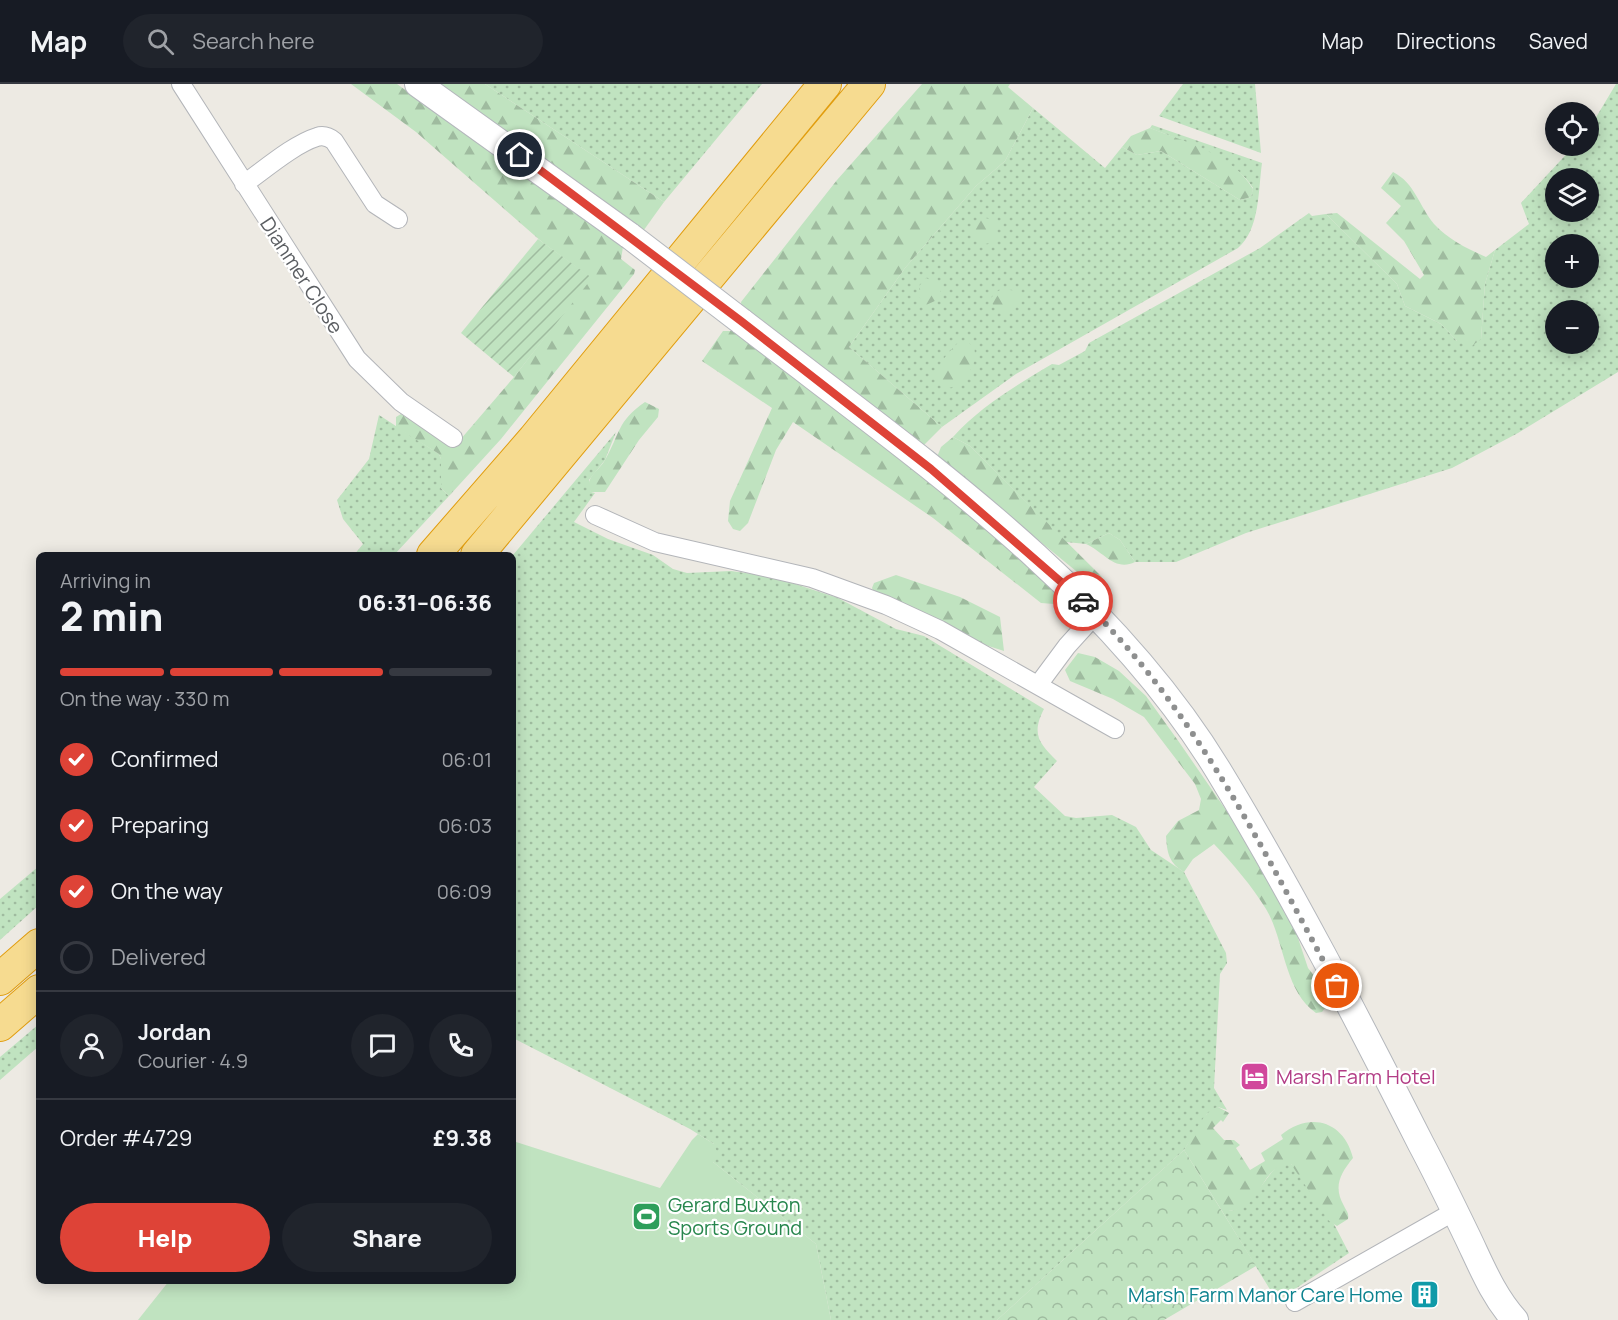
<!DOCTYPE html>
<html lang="en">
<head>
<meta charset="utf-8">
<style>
  body { margin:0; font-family:Manrope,sans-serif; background:#20242c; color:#f1f3f6; height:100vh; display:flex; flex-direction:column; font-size:22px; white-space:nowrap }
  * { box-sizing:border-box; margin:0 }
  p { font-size:20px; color:#9ea1a6 }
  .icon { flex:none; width:33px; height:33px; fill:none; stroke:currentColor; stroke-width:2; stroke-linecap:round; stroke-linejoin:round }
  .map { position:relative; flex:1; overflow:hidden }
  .panel { position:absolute; left:36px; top:468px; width:480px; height:732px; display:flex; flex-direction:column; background:#171b24; border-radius:9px; box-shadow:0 3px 15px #0003 }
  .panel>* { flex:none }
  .buttons { position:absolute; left:1545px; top:18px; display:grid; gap:12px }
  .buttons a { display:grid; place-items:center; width:54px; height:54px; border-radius:50%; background:#171b24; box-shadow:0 3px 15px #0003; font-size:30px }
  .pin { position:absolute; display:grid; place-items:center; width:51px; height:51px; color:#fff; margin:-26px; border:3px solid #fff; border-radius:50%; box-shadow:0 2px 6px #0007 }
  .courier { position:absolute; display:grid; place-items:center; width:60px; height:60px; margin:-30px; border:4px solid #de4337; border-radius:50%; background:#fff; color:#222; box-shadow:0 2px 8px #0007 }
  .summary em { font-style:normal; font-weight:800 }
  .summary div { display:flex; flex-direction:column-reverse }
  .summary { display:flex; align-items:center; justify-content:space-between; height:102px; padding:0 24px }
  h1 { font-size:39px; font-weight:800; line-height:45px }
  .bar { display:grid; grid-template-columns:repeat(4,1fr); gap:9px 6px; align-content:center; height:72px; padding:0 24px }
  .bar i { height:8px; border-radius:4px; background:#363941 }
  .bar .selected { background:#de4337 }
  .bar p { grid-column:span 4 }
  .line { display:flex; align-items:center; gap:15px; padding:0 24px; border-top:2px solid #363941 }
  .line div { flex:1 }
  .round { display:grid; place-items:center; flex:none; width:63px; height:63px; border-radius:32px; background:#20242c }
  ol { padding:0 24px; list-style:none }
  li { display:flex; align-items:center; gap:18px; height:66px }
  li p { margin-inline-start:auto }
  li .icon { padding:6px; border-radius:50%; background:#de4337; color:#fff; stroke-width:4 }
  li:last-child { color:#9ea1a6 }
  li i { width:33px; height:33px; border:3px solid #363941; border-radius:50% }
  .primary-button { display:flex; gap:12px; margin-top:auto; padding:12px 24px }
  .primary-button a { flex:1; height:69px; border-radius:36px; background:#de4337; color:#fff; font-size:24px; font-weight:800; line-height:69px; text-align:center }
  .primary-button a+a { background:#20242c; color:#f1f3f6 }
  header { display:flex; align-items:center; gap:36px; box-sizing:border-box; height:84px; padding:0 30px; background:#171b24; border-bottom:2px solid #363941 }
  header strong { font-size:28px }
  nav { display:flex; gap:33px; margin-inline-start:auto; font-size:21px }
  .search { width:420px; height:54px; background:#20242c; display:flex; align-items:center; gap:15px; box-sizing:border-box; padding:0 21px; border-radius:33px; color:#9ea1a6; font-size:22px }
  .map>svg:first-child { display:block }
  .grass { fill:url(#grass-dots); fill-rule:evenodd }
  .forest { fill:url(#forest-firs) }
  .park { fill:url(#park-crowns) }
  .garden { fill:url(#garden-furrows) }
  .pitch { fill:#c0e3c0 }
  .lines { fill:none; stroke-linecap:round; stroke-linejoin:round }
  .street-casing { stroke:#b3b5b9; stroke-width:20 }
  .secondary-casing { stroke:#b4b7bc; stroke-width:28 }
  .highway-casing { stroke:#e19d0e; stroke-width:34 }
  .street { stroke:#fff; stroke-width:18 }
  .secondary { stroke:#fff; stroke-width:26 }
  .highway { stroke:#f6db90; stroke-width:32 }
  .secondary-bridge-casing { stroke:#b4b7bc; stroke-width:28; stroke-linecap:butt }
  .secondary-bridge { stroke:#fff; stroke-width:26 }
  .done { stroke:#8e8f8f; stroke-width:6; stroke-dasharray:0 10.8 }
  .route { stroke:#de4337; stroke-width:8 }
  .labels { text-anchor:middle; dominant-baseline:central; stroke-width:4.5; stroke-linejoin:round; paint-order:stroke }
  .street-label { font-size:20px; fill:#5b5e62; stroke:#fff }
  .hotel-label { font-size:20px; fill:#b23c85; stroke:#fff; text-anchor:start }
  .leisure-label { font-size:20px; fill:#27864d; stroke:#fff; text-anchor:start }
  .culture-label { font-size:20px; fill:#0d838f; stroke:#fff; text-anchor:end }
</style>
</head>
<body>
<header>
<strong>Map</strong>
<div class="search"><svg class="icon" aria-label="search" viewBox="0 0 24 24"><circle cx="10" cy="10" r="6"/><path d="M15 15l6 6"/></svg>Search here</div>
<nav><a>Map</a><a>Directions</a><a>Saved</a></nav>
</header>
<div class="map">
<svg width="1618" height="1236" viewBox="0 0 1618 1236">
  <defs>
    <pattern id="grass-dots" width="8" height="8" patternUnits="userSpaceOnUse" patternTransform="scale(1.5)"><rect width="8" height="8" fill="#c0e3c0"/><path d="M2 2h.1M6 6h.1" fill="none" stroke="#9fbb9f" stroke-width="1.8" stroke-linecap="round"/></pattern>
    <pattern id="forest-firs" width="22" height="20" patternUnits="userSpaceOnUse" patternTransform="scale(1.5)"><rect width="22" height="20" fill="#c0e3c0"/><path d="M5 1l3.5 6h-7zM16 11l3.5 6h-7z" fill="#9fbb9f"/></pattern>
    <pattern id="park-crowns" width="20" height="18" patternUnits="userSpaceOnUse" patternTransform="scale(1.5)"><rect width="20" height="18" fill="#c0e3c0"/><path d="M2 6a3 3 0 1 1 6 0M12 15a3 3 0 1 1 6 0" fill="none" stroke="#9fbb9f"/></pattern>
    <pattern id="garden-furrows" width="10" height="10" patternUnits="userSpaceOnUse" patternTransform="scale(1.5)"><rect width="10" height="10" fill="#c0e3c0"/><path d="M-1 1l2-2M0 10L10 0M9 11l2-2" fill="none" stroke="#9fbb9f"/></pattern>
  </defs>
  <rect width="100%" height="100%" fill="#edeae3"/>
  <path class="grass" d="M485,0H762L664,118Z
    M1183,0H1255L1261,69L1159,32Z
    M1616,0H1618V288L1518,349L1452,384L1246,449L1176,478H1135L1120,456L1109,449L1086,460L1066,458L970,362L953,353C981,322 1017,301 1052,280L1059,281L1085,267L1089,259L1260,164L1309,129L1312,132L1326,130L1397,200L1405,222L1441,240L1457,257L1481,255L1485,200L1495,166L1529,140L1521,119L1574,62H1588L1589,45ZM1556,94H1588V128H1556ZM1556,160H1588V194H1556ZM1556,226H1588V260H1556Z
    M1033,24L1105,84L1122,63L1137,71L1161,67L1240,116L1251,113L1253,104C1235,74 1182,57 1150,44L1152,41L1262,79C1258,107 1260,145 1238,164L1016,290L942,343L849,263L905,184L976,102L1005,77Z
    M379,331L439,370L441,375V404L449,412L394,471H354L363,460L343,435L337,416L369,375Z
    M616,348L605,376L589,396L591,408L595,409L574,438L608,455L653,471L673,485L687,489L731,487L774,493L838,514L896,545L924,552L1044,625C1031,650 1039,659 1057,677L1034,703L1065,732L1076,734L1112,731L1136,743L1151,766L1184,788L1226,869L1227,879L1220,890L1214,1004L1227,1026L1218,1023L1207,1030L1184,1066L997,1236H831L816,1160L713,1078L714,1060L690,1045L513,954V471Z
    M39,782V821L0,856V815Z
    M39,940V962L0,996V973Z
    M1280,1080H1291L1298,1087L1334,1140L1349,1169L1277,1217L1222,1127C1253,1129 1260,1096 1280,1080Z"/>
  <path class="forest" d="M351,0H397L623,163L621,175L635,186L634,190L501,355L449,412L441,404V375L439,370L396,343V333L401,330L454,363L514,293L591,194L542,158L416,48Z
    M428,0H485L664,118L641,150Z
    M922,0H1010L1008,3L1033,24L1005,77L976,102L905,184L849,263L942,343L924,361L910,354L742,228L741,218L837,96Z
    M1150,44C1185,58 1233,70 1253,105L1251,113L1240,116L1161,67L1137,71L1122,63L1131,52Z
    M1393,88C1415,99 1419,122 1434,140C1449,156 1466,164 1486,173L1495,166L1485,200L1481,255L1472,262L1457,257L1441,240L1405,222L1397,200L1326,130L1337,129L1420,195L1424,191L1404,157L1386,139L1401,122L1381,104Z
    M971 147a13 13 0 1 1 26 0a13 13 0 1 1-26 0Z
    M926,194L943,201L937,216L926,221L918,212L920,201Z
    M1002,205L1019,207L1021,211L1014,226L1006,230L997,226L990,217L994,209Z
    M723,247H732L958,419L1056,506L1060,514L1054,520L1041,519L933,434L793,338L776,366L748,439L740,447L733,445L728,437L730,417L772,324L702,277Z
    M960,257H966L974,263C979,280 962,307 942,304L935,294C938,279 949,267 960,257Z
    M645,318L659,325L658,333L639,356L605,408H591C583,394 599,387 605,376C620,350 617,337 645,318Z
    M953,353L970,362L1101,492L1109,504L1104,510L937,373L941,363Z
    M1109,449L1120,456L1135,478C1115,488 1104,468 1086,460Z
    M896,491L960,513L1000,533L1004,567L976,558L874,509L872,504L874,499Z
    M1078,569L1095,573L1119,587L1146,612L1179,658L1248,758L1294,842L1308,884L1327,908L1328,920L1322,928L1316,929C1284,907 1285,857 1266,825C1252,802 1233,780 1214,760L1193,775L1184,788C1169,779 1167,769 1166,752L1178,737L1199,726L1201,715L1195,700L1144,633L1113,615L1070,597L1065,586Z
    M1218,1023L1229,1029L1223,1038L1221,1036L1213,1044L1224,1056H1234L1240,1061L1236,1064L1250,1086L1265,1077L1261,1069L1283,1055L1281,1051C1310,1027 1344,1037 1353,1074C1340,1090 1333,1103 1344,1122C1347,1128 1349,1129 1348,1135L1337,1142L1329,1137L1291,1080C1257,1080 1266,1130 1222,1127L1184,1066C1192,1054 1204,1025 1218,1023Z"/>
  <path class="park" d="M1184,1066L1256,1182L1164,1236H997Z"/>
  <path class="garden" d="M538,155L592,194L514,293L461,249Z"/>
  <path class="pitch" d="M698,1050L714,1060L717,1068L713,1078L816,1160L831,1236H138L169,1197H513V1057L660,1104L692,1056Z"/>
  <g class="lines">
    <defs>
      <path id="street" d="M181,0L357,275L401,318L453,354
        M244,100C264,86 294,60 317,53C323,51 329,53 334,57L375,120L398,135
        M595,431L655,458L812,494L886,521L940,546L1115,645
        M1038,601L1067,562L1096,530
        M1295,1218L1455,1127"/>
      <path id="secondary" d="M418,0L630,152
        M741,237C911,369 1104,499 1218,686C1291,806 1357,934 1421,1060C1437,1090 1452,1121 1467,1152C1481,1181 1493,1212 1515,1236"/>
      <path id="highway" d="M433,471L534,355L825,0
        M477,471L869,0
        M0,895L39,861
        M0,941L39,907"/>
    </defs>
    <use href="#street" class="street-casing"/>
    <use href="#secondary" class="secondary-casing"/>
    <use href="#highway" class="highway-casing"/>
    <use href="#street" class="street"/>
    <use href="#secondary" class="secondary"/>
    <use href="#highway" class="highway"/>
    <defs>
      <path id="secondary-bridge" d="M630,152L741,237"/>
    </defs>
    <use href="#secondary-bridge" class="secondary-bridge-casing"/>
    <use href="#secondary-bridge" class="secondary-bridge"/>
  </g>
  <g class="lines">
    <path class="done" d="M1083,517C1196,626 1263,766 1337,902"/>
    <path class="route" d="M520,71L741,237L931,385L1083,517"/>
  </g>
  <defs>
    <symbol id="hotel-square" viewBox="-11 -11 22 22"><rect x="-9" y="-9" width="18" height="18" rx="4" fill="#d1479c" stroke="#fff"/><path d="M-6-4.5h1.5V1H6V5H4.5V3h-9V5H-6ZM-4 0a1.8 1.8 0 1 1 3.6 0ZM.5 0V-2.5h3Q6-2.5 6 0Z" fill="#fff"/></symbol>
    <symbol id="stadium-square" viewBox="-11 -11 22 22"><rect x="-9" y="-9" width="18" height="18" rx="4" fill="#2e9e5b" stroke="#fff"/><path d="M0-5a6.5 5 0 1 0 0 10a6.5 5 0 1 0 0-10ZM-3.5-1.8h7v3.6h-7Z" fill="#fff"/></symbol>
    <symbol id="building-square" viewBox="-11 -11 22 22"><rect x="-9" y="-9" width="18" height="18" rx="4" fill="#0f9aa8" stroke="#fff"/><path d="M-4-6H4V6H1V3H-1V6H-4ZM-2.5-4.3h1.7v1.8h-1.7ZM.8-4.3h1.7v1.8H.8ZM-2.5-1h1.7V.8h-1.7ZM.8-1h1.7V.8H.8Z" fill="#fff"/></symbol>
  </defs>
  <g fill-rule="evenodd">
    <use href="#hotel-square" x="1238" y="976" width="33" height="33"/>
    <use href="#stadium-square" x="630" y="1116" width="33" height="33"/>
    <use href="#building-square" x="1408" y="1194" width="33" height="33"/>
  </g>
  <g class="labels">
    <g class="street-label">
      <text transform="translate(302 191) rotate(57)">Dianmer Close</text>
    </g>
    <g class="hotel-label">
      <text x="1276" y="992">Marsh Farm Hotel</text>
    </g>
    <g class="leisure-label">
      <text x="668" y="1120">Gerard Buxton<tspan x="668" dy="23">Sports Ground</tspan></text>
    </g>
    <g class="culture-label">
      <text x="1403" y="1210">Marsh Farm Manor Care Home</text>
    </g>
  </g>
</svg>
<div class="buttons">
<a><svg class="icon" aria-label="locate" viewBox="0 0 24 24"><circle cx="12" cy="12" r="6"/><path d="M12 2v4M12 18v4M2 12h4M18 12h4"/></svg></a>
<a><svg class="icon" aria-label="layers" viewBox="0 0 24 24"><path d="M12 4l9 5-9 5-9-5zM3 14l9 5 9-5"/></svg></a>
<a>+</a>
<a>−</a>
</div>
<div class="pin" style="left:1337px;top:902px;background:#ea580c"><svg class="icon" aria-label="bag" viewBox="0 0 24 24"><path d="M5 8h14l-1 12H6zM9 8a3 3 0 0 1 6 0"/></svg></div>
<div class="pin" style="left:520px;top:71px;background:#1f2937"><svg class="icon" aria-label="home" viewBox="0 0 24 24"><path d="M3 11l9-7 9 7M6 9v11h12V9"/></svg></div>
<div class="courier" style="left:1083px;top:517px"><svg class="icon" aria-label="car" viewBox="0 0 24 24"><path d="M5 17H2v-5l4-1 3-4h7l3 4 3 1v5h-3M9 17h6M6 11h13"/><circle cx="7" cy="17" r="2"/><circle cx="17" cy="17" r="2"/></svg></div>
<section class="panel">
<div class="summary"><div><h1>2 min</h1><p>Arriving in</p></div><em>06:31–06:36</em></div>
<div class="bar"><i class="selected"></i><i class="selected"></i><i class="selected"></i><i></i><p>On the way · 330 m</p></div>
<ol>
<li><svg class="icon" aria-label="check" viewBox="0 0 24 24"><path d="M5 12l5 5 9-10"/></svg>Confirmed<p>06:01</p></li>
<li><svg class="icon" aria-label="check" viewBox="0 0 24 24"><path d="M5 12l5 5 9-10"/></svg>Preparing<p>06:03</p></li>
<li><svg class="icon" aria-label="check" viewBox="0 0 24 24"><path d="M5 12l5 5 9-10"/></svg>On the way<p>06:09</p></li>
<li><i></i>Delivered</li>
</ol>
<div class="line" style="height:108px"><a class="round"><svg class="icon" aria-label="person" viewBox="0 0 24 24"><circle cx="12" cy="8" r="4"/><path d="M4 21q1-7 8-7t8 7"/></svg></a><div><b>Jordan</b><p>Courier · 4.9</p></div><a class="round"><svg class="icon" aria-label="chat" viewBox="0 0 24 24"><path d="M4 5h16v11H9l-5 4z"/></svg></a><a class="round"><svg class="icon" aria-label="phone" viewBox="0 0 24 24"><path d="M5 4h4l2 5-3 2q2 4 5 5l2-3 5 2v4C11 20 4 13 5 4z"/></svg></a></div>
<div class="line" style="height:78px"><div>Order #4729</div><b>£9.38</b></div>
<div class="primary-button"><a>Help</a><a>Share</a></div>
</section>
</div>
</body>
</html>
